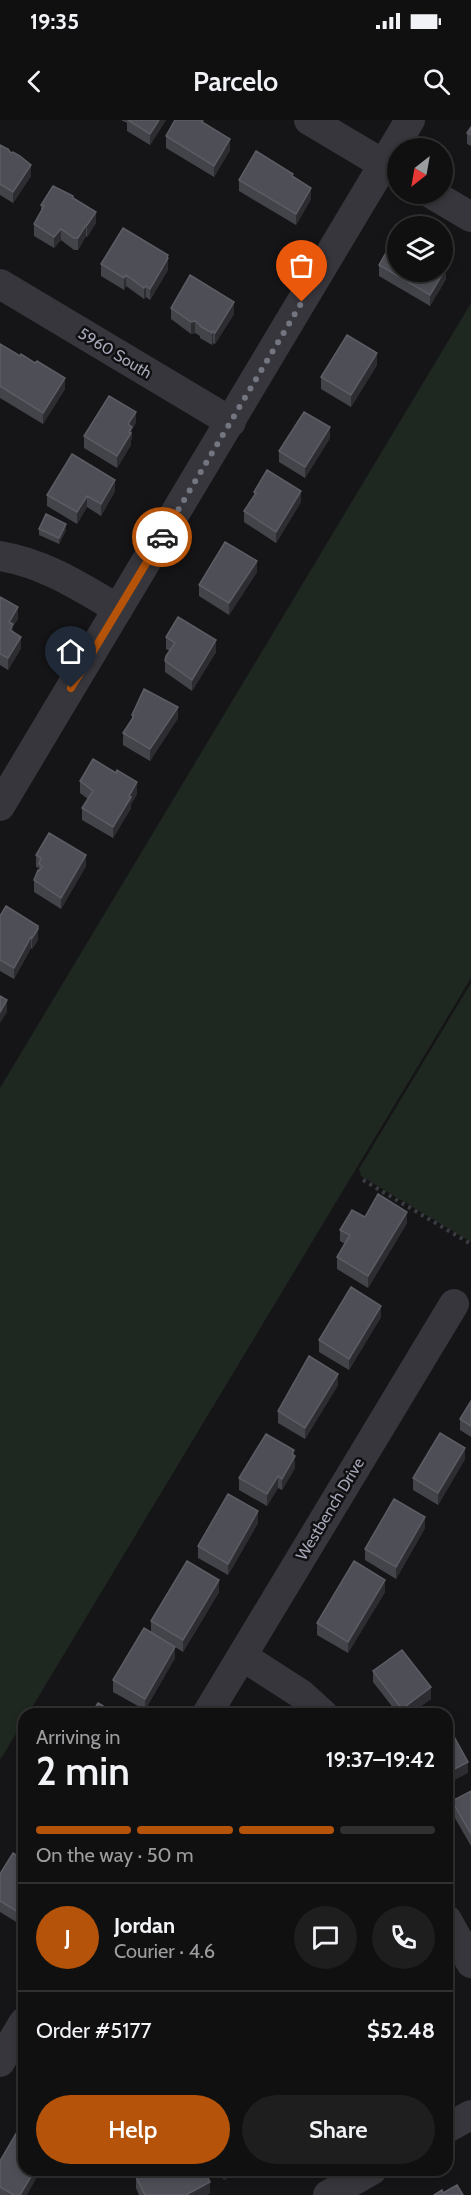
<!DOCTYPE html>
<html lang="en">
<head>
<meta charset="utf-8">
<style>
  body { margin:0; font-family:Cabin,sans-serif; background:#1e1e1f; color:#f1f3f6; height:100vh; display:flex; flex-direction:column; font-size:22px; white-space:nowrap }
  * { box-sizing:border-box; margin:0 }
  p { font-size:20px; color:#9c9d9f }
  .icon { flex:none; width:33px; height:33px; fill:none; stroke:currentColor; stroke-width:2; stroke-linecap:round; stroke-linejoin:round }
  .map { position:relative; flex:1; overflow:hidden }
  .drawer { position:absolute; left:18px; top:1588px; width:435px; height:468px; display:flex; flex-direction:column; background:#101011; border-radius:18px; box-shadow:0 3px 9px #0003,0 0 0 2px #303031 }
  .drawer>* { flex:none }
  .needle { width:39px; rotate:211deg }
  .fabs { position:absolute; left:387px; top:18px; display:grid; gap:12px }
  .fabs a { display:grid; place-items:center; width:66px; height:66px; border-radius:50%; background:#101011; box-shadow:0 3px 9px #0003,0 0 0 2px #303031; font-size:30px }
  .pin { position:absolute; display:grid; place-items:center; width:51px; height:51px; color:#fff; margin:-62px -26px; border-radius:50% 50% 50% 0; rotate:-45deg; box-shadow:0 0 6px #0007 }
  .pin .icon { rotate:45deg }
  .courier { position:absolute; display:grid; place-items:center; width:60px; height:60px; margin:-30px; border:4px solid #b45309; border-radius:50%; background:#fff; color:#222; box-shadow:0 2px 8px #0007 }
  .overview em { font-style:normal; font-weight:600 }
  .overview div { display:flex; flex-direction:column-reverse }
  .overview { display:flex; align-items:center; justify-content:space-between; height:102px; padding:0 18px }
  h1 { font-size:39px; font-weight:600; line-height:45px }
  .bar { display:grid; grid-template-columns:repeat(4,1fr); gap:9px 6px; align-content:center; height:72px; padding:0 18px }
  .bar i { height:8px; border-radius:4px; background:#303031 }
  .bar .on { background:#b45309 }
  .bar p { grid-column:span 4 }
  .line { display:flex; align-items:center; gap:15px; padding:0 18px; border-top:2px solid #303031 }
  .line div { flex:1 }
  .round { display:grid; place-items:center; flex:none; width:63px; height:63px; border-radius:32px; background:#1e1e1f }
  .button { display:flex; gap:12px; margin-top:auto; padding:12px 18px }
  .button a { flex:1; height:69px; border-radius:36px; background:#b45309; color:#fff; font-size:24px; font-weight:600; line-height:69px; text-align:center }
  .button a+a { background:#1e1e1f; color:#f1f3f6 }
  .status { display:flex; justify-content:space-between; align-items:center; height:42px; padding:0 30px; background:#101011; direction:ltr }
  .status svg { height:16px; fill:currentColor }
  header { display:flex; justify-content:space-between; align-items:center; height:78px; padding:0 18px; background:#101011; font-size:27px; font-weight:600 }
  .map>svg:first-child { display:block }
  .green { fill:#1f2721 }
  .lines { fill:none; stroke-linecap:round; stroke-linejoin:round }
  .path { stroke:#3b3c43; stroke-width:4; stroke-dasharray:3 4.5; stroke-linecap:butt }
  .minor { stroke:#36363c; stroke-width:30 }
  .wall { fill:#43444a }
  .shaded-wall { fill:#2c2c31 }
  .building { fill:#4e4e56; stroke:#5c5c65; stroke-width:1.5 }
  .done { stroke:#737580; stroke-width:6; stroke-dasharray:0 10.8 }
  .route { stroke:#b45309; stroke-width:8 }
  .labels { text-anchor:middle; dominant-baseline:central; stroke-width:5; stroke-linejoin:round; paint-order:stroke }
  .street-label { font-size:16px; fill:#a6a8b8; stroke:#101012 }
</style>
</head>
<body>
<div class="status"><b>19:35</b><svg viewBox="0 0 49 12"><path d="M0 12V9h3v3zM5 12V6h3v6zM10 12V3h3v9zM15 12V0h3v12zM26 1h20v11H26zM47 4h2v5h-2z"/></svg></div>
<header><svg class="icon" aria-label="back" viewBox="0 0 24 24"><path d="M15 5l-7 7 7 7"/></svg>Parcelo<svg class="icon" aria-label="search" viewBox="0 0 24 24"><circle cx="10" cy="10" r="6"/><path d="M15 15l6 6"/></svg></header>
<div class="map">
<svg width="471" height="2075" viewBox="0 0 471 2075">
  <rect width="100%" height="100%" fill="#151517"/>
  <path class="green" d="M471,183V858L28,1594H24V1601L0,1640V968Z
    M471,863V1122L361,1056L359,1049Z"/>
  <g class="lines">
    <path class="path" d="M363,1060L471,1124"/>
    <path class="minor" d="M309,0L398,53
      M432,74L471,97
      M0,164L231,302
      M0,436C44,443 81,467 118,489
      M0,686L410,0
      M242,1536L301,1574L323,1594
      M207,1594L454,1184
      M447,1800L471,1843
      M0,1942L24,1902
      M447,2008L471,1995
      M328,2075L372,2050"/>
  </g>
  <path class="wall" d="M121,0H166L150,25L127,11V3Z
    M204,3L230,30L214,57L166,28V16Z
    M471,7V26L467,24V13Z
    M0,25L31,56L13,83L0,75Z
    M293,57L311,79L296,105L239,71V60Z
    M73,78L96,103L87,117L86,116L78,130H74L61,120L54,128L34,116V104L41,91V85Z
    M168,138V150L150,180L146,177L144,179L126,166L124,170L101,156V144Z
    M379,145L446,159L430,186L379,156Z
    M171,188L234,194L215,224L213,223L212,225L200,218V216L195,213L191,214L171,199Z
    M0,224L65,269L43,304L0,278Z
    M377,245L351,287L321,269V257Z
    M136,303L132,309V318L131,320V325L117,348L84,328V316Z
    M330,318L305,358L279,342V331Z
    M115,371L101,396L87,387L77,404L47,386V375Z
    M254,372L301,382L276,423L244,402V391L254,377Z
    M39,409L66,410L59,424L39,415Z
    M257,452L229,495L199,476V465Z
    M0,477L18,499L13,506V512L21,528L8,550L0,545Z
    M166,517L216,532L192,571L165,552V541L170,531L166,529Z
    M132,595L178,598L150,641L123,625V613L132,599Z
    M116,653L137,674L131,684V688L113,718L82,700V688L88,679L80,673V661Z
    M36,735L86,746L61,789L34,772V760L39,750V748L36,747Z
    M0,796L38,806V820L32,829L31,828L14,859L0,851Z
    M365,1097L407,1103L368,1168L337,1149V1137L345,1124L340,1121V1110Z
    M381,1197L349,1250L319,1232V1220Z
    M338,1265L305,1319L278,1303V1291Z
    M471,1281V1317L460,1310V1299Z
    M294,1336L295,1348L282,1370L278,1368L267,1386L239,1370V1358Z
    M465,1339L438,1385L413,1370V1358Z
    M258,1403L228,1455L198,1438V1426Z
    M425,1408L396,1459L365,1440V1429Z
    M219,1472L183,1532L175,1527V1538L145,1590L113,1572V1560L151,1512V1501Z
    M385,1472L348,1533L317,1515V1503Z
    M373,1551L431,1579L410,1594H398L373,1562Z
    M471,1671V1726L452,1693V1681Z
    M24,1740L18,1803L0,1792V1754Z
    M0,2041L27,2075H0Z
    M219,2050H241L224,2060Z
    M136,2057L210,2073L207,2075H139L136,2068Z"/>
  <path class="shaded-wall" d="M159,0H166L150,25V14Z
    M230,19V30L214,57V46Z
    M31,45V56L13,83V72Z
    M311,68V79L296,105V94Z
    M96,92V103L87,117V105Z
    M86,105V116L78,130V118Z
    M61,109V120L54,128V117Z
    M168,135V150L150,180V169Z
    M446,148V159L430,186V175Z
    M126,155V166L124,170V158Z
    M146,166V177L144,179V168Z
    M234,182V194L215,224V213Z
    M195,201V213L191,214V202Z
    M213,211V223L212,225V213Z
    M377,233V245L351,287V275Z
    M65,258V269L43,304V293Z
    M136,292V303L132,309V318L131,320V325L117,348V336L128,304Z
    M330,307V318L305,358V347Z
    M115,360V371L101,396V384Z
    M301,371V382L276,423V412Z
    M87,376V387L77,404V392Z
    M66,404V410L59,424V418Z
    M257,441V452L229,495V483Z
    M18,487V499L13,506V516L10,521L9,502Z
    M21,517V528L8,550V538Z
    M216,520V532L192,571V560Z
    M178,587V598L150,641V629Z
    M137,662V674L131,684V688L113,718V707Z
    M86,735V746L61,789V778Z
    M38,809V820L32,829V818Z
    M31,817V828L14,859V848Z
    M7,880V892L0,903V892Z
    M407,1092V1103L368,1168V1156Z
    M381,1186V1197L349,1250V1239Z
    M338,1254V1265L305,1319V1308Z
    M465,1328V1339L438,1385V1373Z
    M294,1330L295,1348L282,1370V1359Z
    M278,1356V1368L267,1386V1374Z
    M258,1391V1403L228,1455V1444Z
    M425,1397V1408L396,1459V1447Z
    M219,1460V1472L183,1532V1520Z
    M385,1460V1472L348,1533V1522Z
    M175,1527V1538L145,1590V1579Z
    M431,1567V1579L410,1594H402V1589Z
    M468,1642V1653L447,1664V1653Z
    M24,1781V1793L18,1803V1792Z
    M450,1921V1932L447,1934V1922Z
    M35,2050H41L27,2075H20Z
    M224,2050H241L224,2060Z
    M210,2062V2073L207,2075H186Z"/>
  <path class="building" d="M128,0H159L150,14Z
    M175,0H203L202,2L230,19L214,46L166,16Z
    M471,7V15L467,13Z
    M0,25L8,29L11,33L13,32L20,36L31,45L13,72L0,64Z
    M256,31L293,54L292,56L311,68L296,94L239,60Z
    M53,66L73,76V78L96,92L87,105H86L78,118H74L61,109L54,117L34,104L44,86L41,85Z
    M123,108L168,135L167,137L168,138L150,169L146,166L144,168L126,155L124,158L101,144Z
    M396,115L398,116V152H442V146L446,148L430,175L379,145Z
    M190,155L234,182L215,213L213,211L212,213L200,206V205L195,201L191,202L171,188Z
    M347,215L377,233L351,275L321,257Z
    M0,224L20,236L21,234L35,243L37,241L65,258L43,293L0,266Z
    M109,276L136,292L128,304L132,307L129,312L131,313L117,336L84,316Z
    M304,292L330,307L305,347L279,331Z
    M72,334L115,360L101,384L87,376L77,392L47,375Z
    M267,350L301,371L276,412L244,391L256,373L254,372Z
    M46,394L66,404L59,418L39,409Z
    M225,422L257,441L229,483L199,465Z
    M0,477L18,487L9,502L13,504L10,510L21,517L8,538L0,534Z
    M178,497L216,520L192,560L165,541L166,536L175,523L166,517Z
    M144,569L178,587L150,629L123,613L134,596L132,595Z
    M93,639L116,653L117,650L137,662L129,676L131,677L113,707L82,688L93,671L80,661Z
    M49,713L86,735L61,778L34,760L38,750L39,751L42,746L39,744L41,738L36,735Z
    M6,786L38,806V809L32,818L31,817L14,848L0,840V796Z
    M0,876L7,880L0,892Z
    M378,1074L407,1092L368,1156L337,1137L350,1115L340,1110L352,1090L365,1097Z
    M351,1167L381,1186L349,1239L319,1220Z
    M309,1236L338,1254L305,1308L278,1291Z
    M471,1281V1306L460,1299Z
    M440,1313L465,1328L438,1373L413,1358Z
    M266,1314L294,1330L292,1334L295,1336L282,1359L278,1356L267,1374L239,1358Z
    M228,1374L258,1391L228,1444L198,1426Z
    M394,1379L425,1397L396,1447L365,1429Z
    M187,1441L219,1460L183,1520L151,1501Z
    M354,1441L385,1460L348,1522L317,1503Z
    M144,1508L175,1527L145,1579L113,1560Z
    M402,1530L431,1567L402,1589L373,1551Z
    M98,1583L117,1594H91Z
    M440,1590L442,1594H432Z
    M447,1604L468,1642L447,1653Z
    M471,1671V1714L452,1681Z
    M13,1733L24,1740V1781L18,1792L0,1781V1754Z
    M24,2000V2050H35L20,2075H14L0,2067V2041Z
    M148,2050H204L210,2062L186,2075H145L136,2057Z
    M457,2065L463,2075H434L442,2070L443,2073Z"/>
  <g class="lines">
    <path class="done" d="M162,417L302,182"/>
    <path class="route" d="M71,568L162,417"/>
  </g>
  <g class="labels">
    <g class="street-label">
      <text transform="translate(115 233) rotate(31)">5960 South</text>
      <text transform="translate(330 1389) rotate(-59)">Westbench Drive</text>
    </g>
  </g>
</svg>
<div class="fabs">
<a><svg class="needle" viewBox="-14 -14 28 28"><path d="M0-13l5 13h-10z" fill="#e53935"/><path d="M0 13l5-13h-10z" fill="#9c9d9f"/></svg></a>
<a><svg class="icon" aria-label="layers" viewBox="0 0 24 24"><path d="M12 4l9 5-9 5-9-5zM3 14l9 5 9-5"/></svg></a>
</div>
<div class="pin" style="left:302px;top:182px;background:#ea580c"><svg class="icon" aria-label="bag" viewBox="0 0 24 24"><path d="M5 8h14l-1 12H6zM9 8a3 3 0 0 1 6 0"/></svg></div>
<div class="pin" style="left:71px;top:568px;background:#1f2937"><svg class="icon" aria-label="home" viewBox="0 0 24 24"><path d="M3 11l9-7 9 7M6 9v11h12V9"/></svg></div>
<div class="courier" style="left:162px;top:417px"><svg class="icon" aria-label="car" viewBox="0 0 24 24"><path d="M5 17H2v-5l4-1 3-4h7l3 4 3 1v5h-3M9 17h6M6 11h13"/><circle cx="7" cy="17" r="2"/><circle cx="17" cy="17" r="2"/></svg></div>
<section class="drawer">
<div class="overview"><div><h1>2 min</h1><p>Arriving in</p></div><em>19:37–19:42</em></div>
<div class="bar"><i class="on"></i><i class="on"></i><i class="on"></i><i></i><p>On the way · 50 m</p></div>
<div class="line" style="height:108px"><b class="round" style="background:#b45309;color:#fff">J</b><div><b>Jordan</b><p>Courier · 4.6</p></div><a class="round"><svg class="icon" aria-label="chat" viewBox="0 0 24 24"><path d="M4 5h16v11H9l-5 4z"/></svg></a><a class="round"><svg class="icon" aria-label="phone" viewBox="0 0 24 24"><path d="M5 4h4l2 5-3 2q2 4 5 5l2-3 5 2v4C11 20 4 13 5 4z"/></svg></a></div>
<div class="line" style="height:78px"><div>Order #5177</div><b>$52.48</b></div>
<div class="button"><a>Help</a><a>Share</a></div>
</section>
</div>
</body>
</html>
